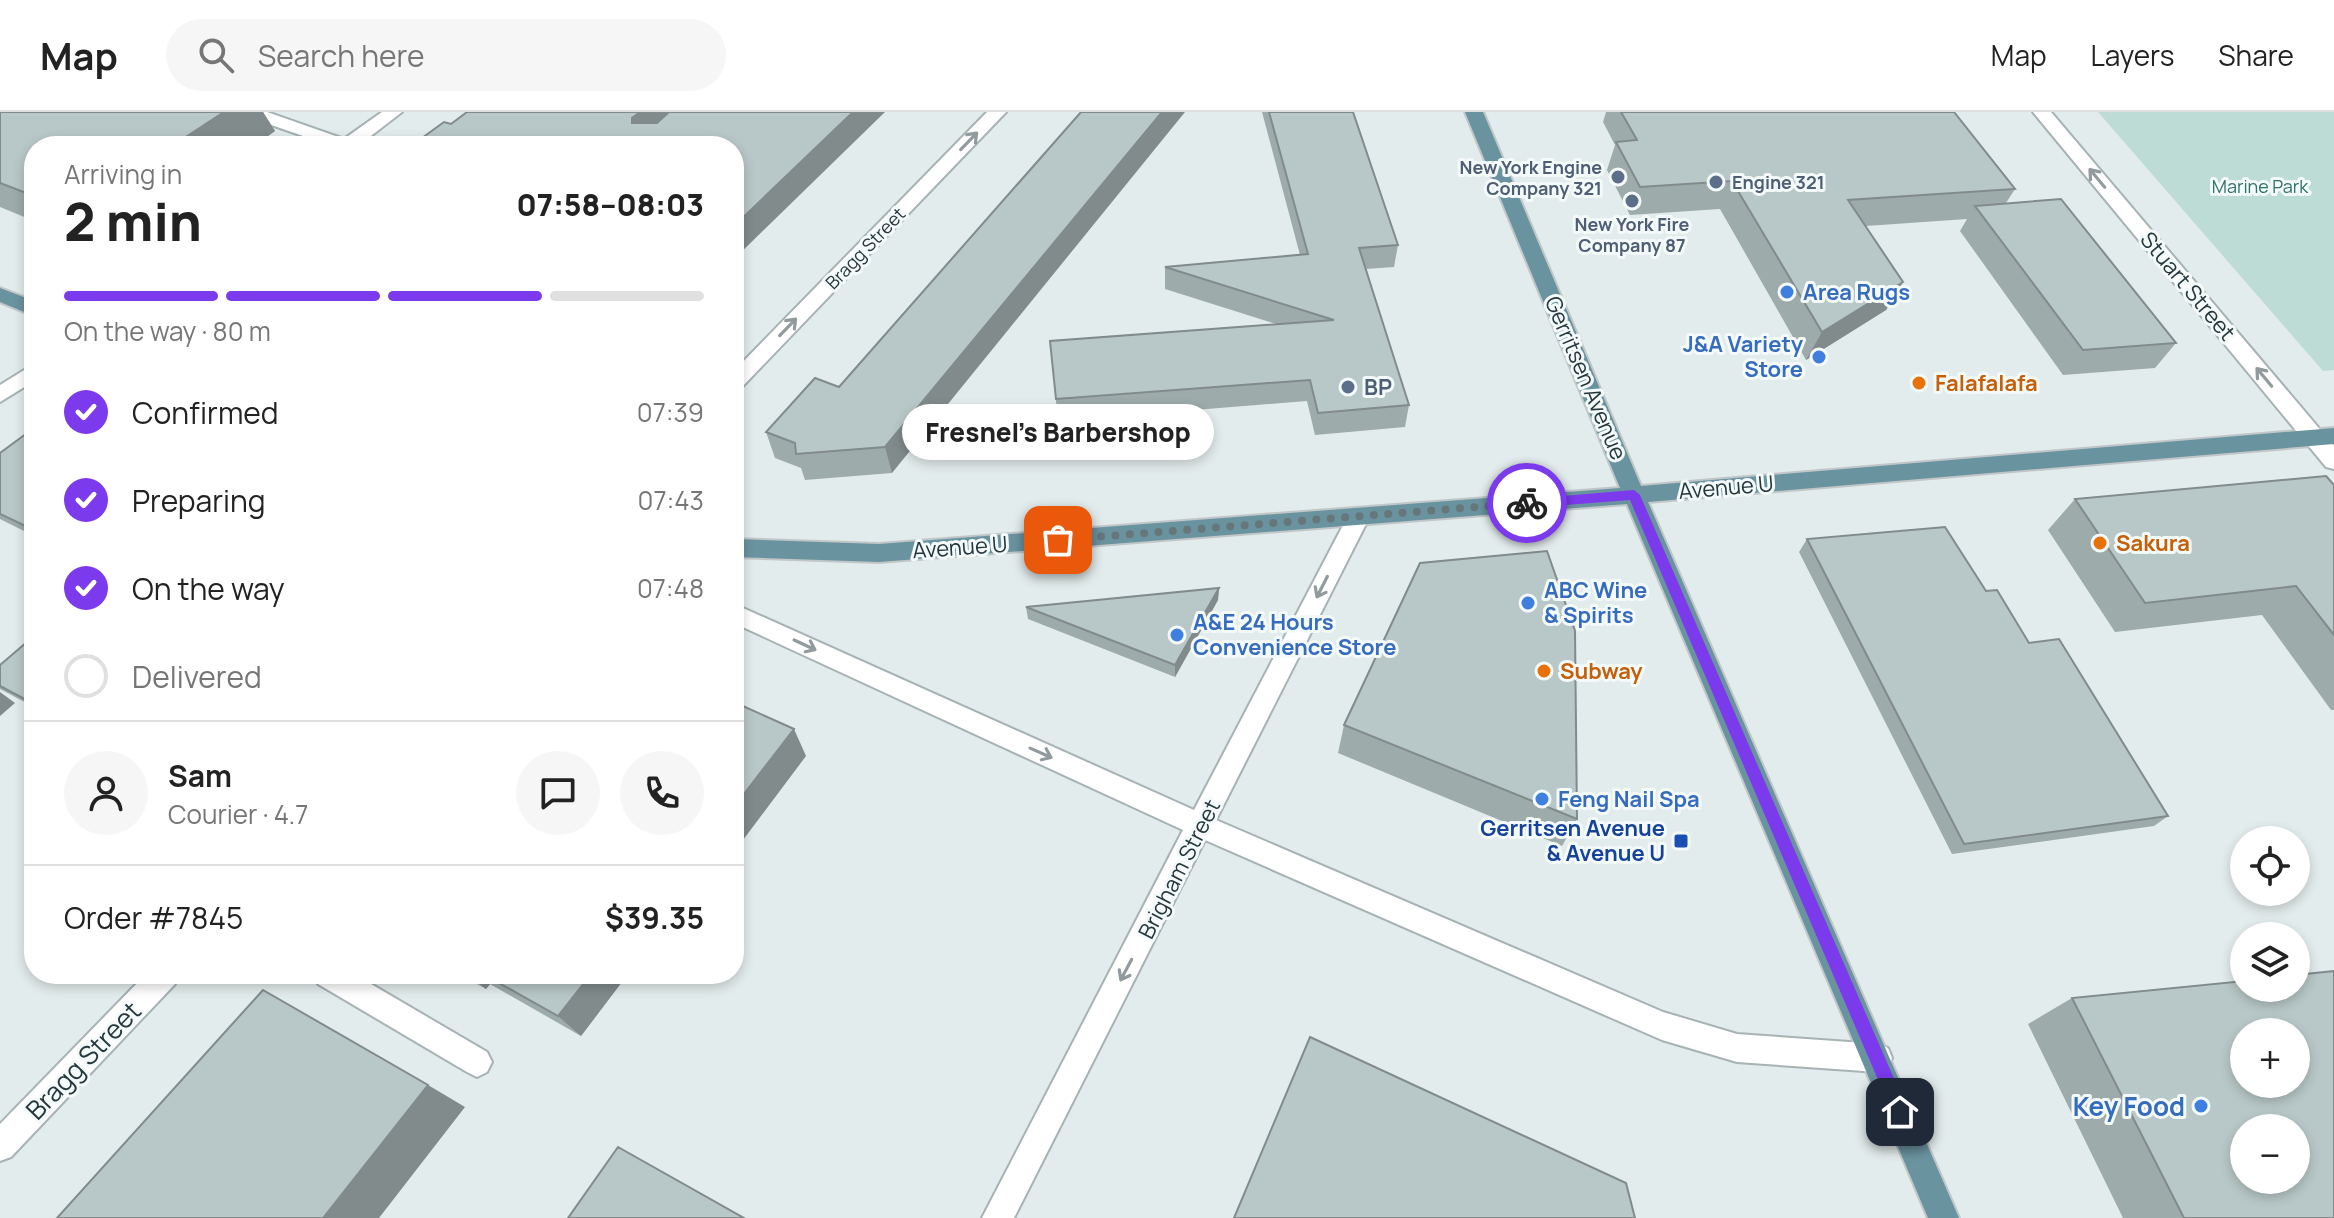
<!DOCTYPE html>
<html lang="en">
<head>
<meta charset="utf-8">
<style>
  body { margin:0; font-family:Manrope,sans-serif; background:#f6f6f6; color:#222; height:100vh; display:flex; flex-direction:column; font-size:30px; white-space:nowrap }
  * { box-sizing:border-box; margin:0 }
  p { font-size:26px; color:#767676 }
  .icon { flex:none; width:44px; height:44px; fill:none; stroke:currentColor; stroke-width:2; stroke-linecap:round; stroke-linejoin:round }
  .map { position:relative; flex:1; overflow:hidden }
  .panel { position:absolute; left:24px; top:24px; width:720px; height:848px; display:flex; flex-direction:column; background:#fff; border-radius:32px; box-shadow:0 4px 12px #0003 }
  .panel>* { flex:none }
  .controls { position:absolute; left:2230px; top:714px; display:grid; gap:16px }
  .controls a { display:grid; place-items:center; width:80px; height:80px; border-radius:50%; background:#fff; box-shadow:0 4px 12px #0003; font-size:40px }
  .pin { position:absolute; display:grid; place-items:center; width:68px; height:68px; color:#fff; margin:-34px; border-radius:16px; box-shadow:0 4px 12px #0006 }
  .courier { position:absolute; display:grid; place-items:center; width:80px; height:80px; margin:-40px; border:6px solid #7c3aed; border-radius:50%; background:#fff; color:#222; box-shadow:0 2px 10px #0007 }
  .bubble { position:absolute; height:56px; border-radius:28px; background:#fff; box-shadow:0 4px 12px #0003; font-size:26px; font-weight:800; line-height:56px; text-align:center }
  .head em { font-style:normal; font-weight:800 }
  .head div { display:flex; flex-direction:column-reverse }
  .head { display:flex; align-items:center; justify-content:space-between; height:136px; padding:0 40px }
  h1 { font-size:52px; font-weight:800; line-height:60px }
  .bar { display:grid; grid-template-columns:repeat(4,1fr); gap:12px 8px; align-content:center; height:96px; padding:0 40px }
  .bar i { height:10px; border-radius:6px; background:#e0e0e0 }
  .bar .current { background:#7c3aed }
  .bar p { grid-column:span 4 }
  .line { display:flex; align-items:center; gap:20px; padding:0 40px; border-top:2px solid #e0e0e0 }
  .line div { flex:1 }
  .round { display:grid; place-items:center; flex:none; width:84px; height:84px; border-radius:42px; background:#f6f6f6 }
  ol { padding:0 40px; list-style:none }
  li { display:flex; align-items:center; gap:24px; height:88px }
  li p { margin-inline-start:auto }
  li .icon { padding:8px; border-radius:50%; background:#7c3aed; color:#fff; stroke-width:4 }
  li:last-child { color:#767676 }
  li i { width:44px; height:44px; border:4px solid #e0e0e0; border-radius:50% }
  header { display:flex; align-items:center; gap:48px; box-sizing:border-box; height:112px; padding:0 40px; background:#fff; border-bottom:2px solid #e0e0e0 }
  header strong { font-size:38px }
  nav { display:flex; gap:44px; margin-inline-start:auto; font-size:28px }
  .search { width:560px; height:72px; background:#f6f6f6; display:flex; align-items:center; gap:20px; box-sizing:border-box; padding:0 28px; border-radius:44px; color:#767676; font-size:30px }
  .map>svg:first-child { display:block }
  .green { fill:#bddcd5 }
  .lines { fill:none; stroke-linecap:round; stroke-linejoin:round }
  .minor-casing { stroke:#a6b2b4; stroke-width:4 }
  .major-casing { stroke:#c1c7c9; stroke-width:4 }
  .minor { fill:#fff; fill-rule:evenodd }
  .major { fill:#6a93a0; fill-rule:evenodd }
  .wall { fill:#9eabab }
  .shaded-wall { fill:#818b8b }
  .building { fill:#b8c7c7; stroke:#818b8b; stroke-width:2; fill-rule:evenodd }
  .oneway { stroke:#919b9e }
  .route { fill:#7c3aed }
  .done { stroke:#66767a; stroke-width:8; stroke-dasharray:0 14.4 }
  .service-dot { fill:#5c6f8a; stroke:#f4f9f9; stroke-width:3 }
  .shop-dot { fill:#3f7fe0; stroke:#f4f9f9; stroke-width:3 }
  .food-dot { fill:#e8710a; stroke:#f4f9f9; stroke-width:3 }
  .transit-dot { fill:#1a4fb4; stroke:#f4f9f9; stroke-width:3 }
  .labels { text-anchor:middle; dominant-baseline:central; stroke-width:6; stroke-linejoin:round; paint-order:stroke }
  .far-service-label { font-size:18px; font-weight:bold; fill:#4e5e75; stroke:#f4f9f9; text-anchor:end }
  .far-park-label { font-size:18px; fill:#2f7269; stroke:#f4f9f9 }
  .far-street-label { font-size:18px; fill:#23373d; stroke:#f4f9f9 }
  .street-label { font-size:22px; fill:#23373d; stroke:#f4f9f9 }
  .shop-label { font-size:22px; font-weight:bold; fill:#366cbe; stroke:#f4f9f9; text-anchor:start }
  .food-label { font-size:22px; font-weight:bold; fill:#c56008; stroke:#f4f9f9; text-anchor:start }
  .service-label { font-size:22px; font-weight:bold; fill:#4e5e75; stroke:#f4f9f9; text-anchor:start }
  .transit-label { font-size:22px; font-weight:bold; fill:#164399; stroke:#f4f9f9; text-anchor:end }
  .near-street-label { font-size:26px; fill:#23373d; stroke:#f4f9f9 }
  .near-shop-label { font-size:26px; font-weight:bold; fill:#366cbe; stroke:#f4f9f9; text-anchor:end }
</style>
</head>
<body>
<header>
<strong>Map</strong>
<div class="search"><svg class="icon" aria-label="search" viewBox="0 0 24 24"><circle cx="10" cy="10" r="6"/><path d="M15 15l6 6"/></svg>Search here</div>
<nav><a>Map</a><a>Layers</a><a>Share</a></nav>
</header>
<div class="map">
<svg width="2334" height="1106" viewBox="0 0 2334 1106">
  <rect width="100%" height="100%" fill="#e3ecec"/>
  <path class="green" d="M2098,0H2334V258L2323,259Z"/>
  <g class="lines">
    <defs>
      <path id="minor" d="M242,0H267L344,27L382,0H402L358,34H332L245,4Z
        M987,0H1006L741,276L734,278V259Z
        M2033,0H2051L2334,334V357L2326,355Z
        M34,252V269L0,290V273Z
        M1358,398L1366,400L1369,406L1216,708L1663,900L1737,922L1878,932L1888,936L1892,946L1888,956L1878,960L1737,950L1662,928L1205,728L1014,1106H982L1183,718L734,511V492L1194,698L1350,400Z
        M146,862H179L175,872L11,1045L0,1049V1012Z
        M314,862H354L487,940L492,950L487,960L477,965L467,960L318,872Z"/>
      <path id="major" d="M1465,0H1483L1641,374L2334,316V332L1648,390L1959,1106H1928L1627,392L879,450L734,445V427L879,432L1620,376Z
        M0,176L34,189V204L0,190Z"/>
    </defs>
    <use href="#minor" class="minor-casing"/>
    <use href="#major" class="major-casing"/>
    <use href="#minor" class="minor"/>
    <use href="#major" class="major"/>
  </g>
  <path class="wall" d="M0,0H263L275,19L254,34H34V109L0,95Z
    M1081,0L892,361L805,368L801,356L775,346L766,320L839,275Z
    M1262,0H1353L1398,133L1394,155L1366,157L1409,293L1405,315L1315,323L1307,289L1058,309L1050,229L1276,212L1165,177V155L1300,143Z
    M1606,0H1954L2015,77L2006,91L2176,231L2155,256L2063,263L1960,119L1967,107L1866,114L1903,170L1886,198L1806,248L1720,97L1630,103L1607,58L1615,33L1603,10Z
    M34,316V424L0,407V341Z
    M2334,373V598H2331L2262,503L2115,520L2048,418L2075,387Z
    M1807,427L1986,479L2168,704L2154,714L1952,742L1799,440Z
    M1219,476L1218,488L1175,565L1028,507L1026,495Z
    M34,524V595L0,577V553Z
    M1344,613L1577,707L1562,734L1338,641Z
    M459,862H628L581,924L490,872L486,877Z
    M2072,886L2334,1106H2123L2028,912Z"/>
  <path class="shaded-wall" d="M224,0H263L275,19L254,34H172Z
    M640,0H678L642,32L632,11V6Z
    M853,0H885L734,147V114Z
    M1162,0H1185L892,361L885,335Z
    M1903,170L1886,198L1806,248L1822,220Z
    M1219,476L1218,488L1175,565V553Z
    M0,580L15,591L0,604Z
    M794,617L806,644L734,740V695Z
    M467,862H477L490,872L486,877Z
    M591,862H628L581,924L558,904Z
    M428,973L465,995L379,1106H323Z"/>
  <path class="building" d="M0,0H224L172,34H34V84L0,71Z
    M467,0H640L632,6V11H657L669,0H853L734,114V34H411L444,10L451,12Z
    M1081,0H1162L885,335L796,342L795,331L766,320L815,266L839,275Z
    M1269,0H1353L1398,133L1359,136L1409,293L1318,301L1310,268L1056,287L1050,229L1334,208L1165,155L1308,142Z
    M1621,0H1954L2015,77L1848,88L1903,170L1822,220L1732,69L1640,75L1616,30L1637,28Z
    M2061,87L2176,231L2083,238L1975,94Z
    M34,316V418L0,402V341Z
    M2326,364L2334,373V523L2296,474L2145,491L2075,387Z
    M1945,415L1986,479L1997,478L2029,531L2059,527L2168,704L1964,732L1807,427Z
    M1547,439L1575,519L1577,707L1344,613L1420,451Z
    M1219,476L1175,553L1026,495Z
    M34,524V592L0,574V553Z
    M734,590L794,617L734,695Z
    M2334,859V1106H2184L2072,886L2244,869V876H2296V863ZM2244,920H2296V972H2244ZM2244,1016H2296V1068H2244Z
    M483,862H591L558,904Z
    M263,878L428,973L323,1106H57Z
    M1310,925L1626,1071L1635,1106H1234Z
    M618,1035L744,1106H568Z"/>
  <defs><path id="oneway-shaft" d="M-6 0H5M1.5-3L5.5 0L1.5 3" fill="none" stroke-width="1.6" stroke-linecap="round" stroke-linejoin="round" transform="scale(2)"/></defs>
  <g class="oneway">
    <use href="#oneway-shaft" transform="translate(969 29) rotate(-46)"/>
    <use href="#oneway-shaft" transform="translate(2097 66) rotate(-130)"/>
    <use href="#oneway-shaft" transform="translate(788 215) rotate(-46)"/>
    <use href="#oneway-shaft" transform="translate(2264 265) rotate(-130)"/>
    <use href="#oneway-shaft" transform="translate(1322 475) rotate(117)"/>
    <use href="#oneway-shaft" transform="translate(805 533) rotate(25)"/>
    <use href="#oneway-shaft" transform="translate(1041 641) rotate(24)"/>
    <use href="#oneway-shaft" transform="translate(1126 858) rotate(118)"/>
  </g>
  <path class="route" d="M1634,378L1640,383L1906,994V1005H1894L1630,388L1527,396L1521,391L1527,387Z"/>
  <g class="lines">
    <path class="done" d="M1058,428L1527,391"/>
  </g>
  <g class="service-dot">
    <circle cx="1618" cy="65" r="8"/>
    <circle cx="1716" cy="70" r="8"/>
    <circle cx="1632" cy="89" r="8"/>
    <circle cx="1348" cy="275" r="8"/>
  </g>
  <g class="shop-dot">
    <circle cx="1787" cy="180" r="8"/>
    <circle cx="1819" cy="245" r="8"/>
    <circle cx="1528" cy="491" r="8"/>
    <circle cx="1177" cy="523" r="8"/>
    <circle cx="1542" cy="687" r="8"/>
    <circle cx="2201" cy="994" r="8"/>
  </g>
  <g class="food-dot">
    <circle cx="1919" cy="271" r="8"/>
    <circle cx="2100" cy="431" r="8"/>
    <circle cx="1544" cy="559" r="8"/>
  </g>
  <rect class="transit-dot" x="1673" y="721" width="16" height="16" rx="4"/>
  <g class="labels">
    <g class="far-service-label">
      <text x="1602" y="55">New York Engine<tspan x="1602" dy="21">Company 321</tspan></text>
      <text x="1732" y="70" text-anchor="start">Engine 321</text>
      <text x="1632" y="112" text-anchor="middle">New York Fire<tspan x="1632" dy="21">Company 87</tspan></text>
    </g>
    <g class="far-park-label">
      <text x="2260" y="74">Marine Park</text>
    </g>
    <g class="far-street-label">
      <text transform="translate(865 136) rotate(-46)">Bragg Street</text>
    </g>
    <g class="street-label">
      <text transform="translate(2188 174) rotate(50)">Stuart Street</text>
      <text transform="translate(1586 266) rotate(67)">Gerritsen Avenue</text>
      <text transform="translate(1726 375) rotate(-5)">Avenue U</text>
      <text transform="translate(960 435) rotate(-4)">Avenue U</text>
      <text transform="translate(1179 757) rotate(-63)">Brigham Street</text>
    </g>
    <g class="shop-label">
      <text x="1803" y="180">Area Rugs</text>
      <text x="1803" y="232" text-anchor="end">J&amp;A Variety<tspan x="1803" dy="25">Store</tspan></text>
      <text x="1544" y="478">ABC Wine<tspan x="1544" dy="25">&amp; Spirits</tspan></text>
      <text x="1193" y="510">A&amp;E 24 Hours<tspan x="1193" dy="25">Convenience Store</tspan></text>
      <text x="1558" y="687">Feng Nail Spa</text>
    </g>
    <g class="food-label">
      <text x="1935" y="271">Falafalafa</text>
      <text x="2116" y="431">Sakura</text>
      <text x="1560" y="559">Subway</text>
    </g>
    <g class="service-label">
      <text x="1364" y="275">BP</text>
    </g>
    <g class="transit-label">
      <text x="1665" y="716">Gerritsen Avenue<tspan x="1665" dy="25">&amp; Avenue U</tspan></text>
    </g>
    <g class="near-street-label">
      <text transform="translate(83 948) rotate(-46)">Bragg Street</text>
    </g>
    <g class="near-shop-label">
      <text x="2185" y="994">Key Food</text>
    </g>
  </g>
</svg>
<div class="controls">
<a><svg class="icon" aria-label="locate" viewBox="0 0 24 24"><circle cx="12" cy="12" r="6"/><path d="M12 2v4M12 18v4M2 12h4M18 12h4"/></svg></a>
<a><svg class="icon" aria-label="layers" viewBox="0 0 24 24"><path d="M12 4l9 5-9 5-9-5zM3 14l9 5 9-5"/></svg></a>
<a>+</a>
<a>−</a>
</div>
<div class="pin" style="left:1058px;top:428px;background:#ea580c"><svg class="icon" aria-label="bag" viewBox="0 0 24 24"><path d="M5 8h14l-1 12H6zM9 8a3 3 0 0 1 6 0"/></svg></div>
<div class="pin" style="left:1900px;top:1000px;background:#1f2937"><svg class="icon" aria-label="home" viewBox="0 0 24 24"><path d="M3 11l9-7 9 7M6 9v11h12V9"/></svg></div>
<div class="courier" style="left:1527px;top:391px"><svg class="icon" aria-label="bike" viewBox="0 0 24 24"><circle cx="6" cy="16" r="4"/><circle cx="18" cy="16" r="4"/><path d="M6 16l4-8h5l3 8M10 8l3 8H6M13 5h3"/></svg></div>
<div class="bubble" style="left:902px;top:292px;width:312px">Fresnel's Barbershop</div>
<section class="panel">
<div class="head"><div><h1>2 min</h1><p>Arriving in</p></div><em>07:58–08:03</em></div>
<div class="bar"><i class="current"></i><i class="current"></i><i class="current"></i><i></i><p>On the way · 80 m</p></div>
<ol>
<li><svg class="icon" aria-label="check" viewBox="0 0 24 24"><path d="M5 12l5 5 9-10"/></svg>Confirmed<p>07:39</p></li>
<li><svg class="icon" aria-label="check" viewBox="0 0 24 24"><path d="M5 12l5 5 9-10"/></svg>Preparing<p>07:43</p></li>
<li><svg class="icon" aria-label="check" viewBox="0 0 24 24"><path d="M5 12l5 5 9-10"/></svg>On the way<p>07:48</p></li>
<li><i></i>Delivered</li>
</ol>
<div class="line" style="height:144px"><a class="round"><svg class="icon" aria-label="person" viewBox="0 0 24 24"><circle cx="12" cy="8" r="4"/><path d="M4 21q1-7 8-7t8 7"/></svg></a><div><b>Sam</b><p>Courier · 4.7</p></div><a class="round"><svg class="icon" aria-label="chat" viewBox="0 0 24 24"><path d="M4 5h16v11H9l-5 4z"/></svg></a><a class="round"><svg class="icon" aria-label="phone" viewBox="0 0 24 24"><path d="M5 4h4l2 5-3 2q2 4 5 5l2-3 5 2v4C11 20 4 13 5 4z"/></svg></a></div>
<div class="line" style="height:104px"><div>Order #7845</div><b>$39.35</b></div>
</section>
</div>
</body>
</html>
